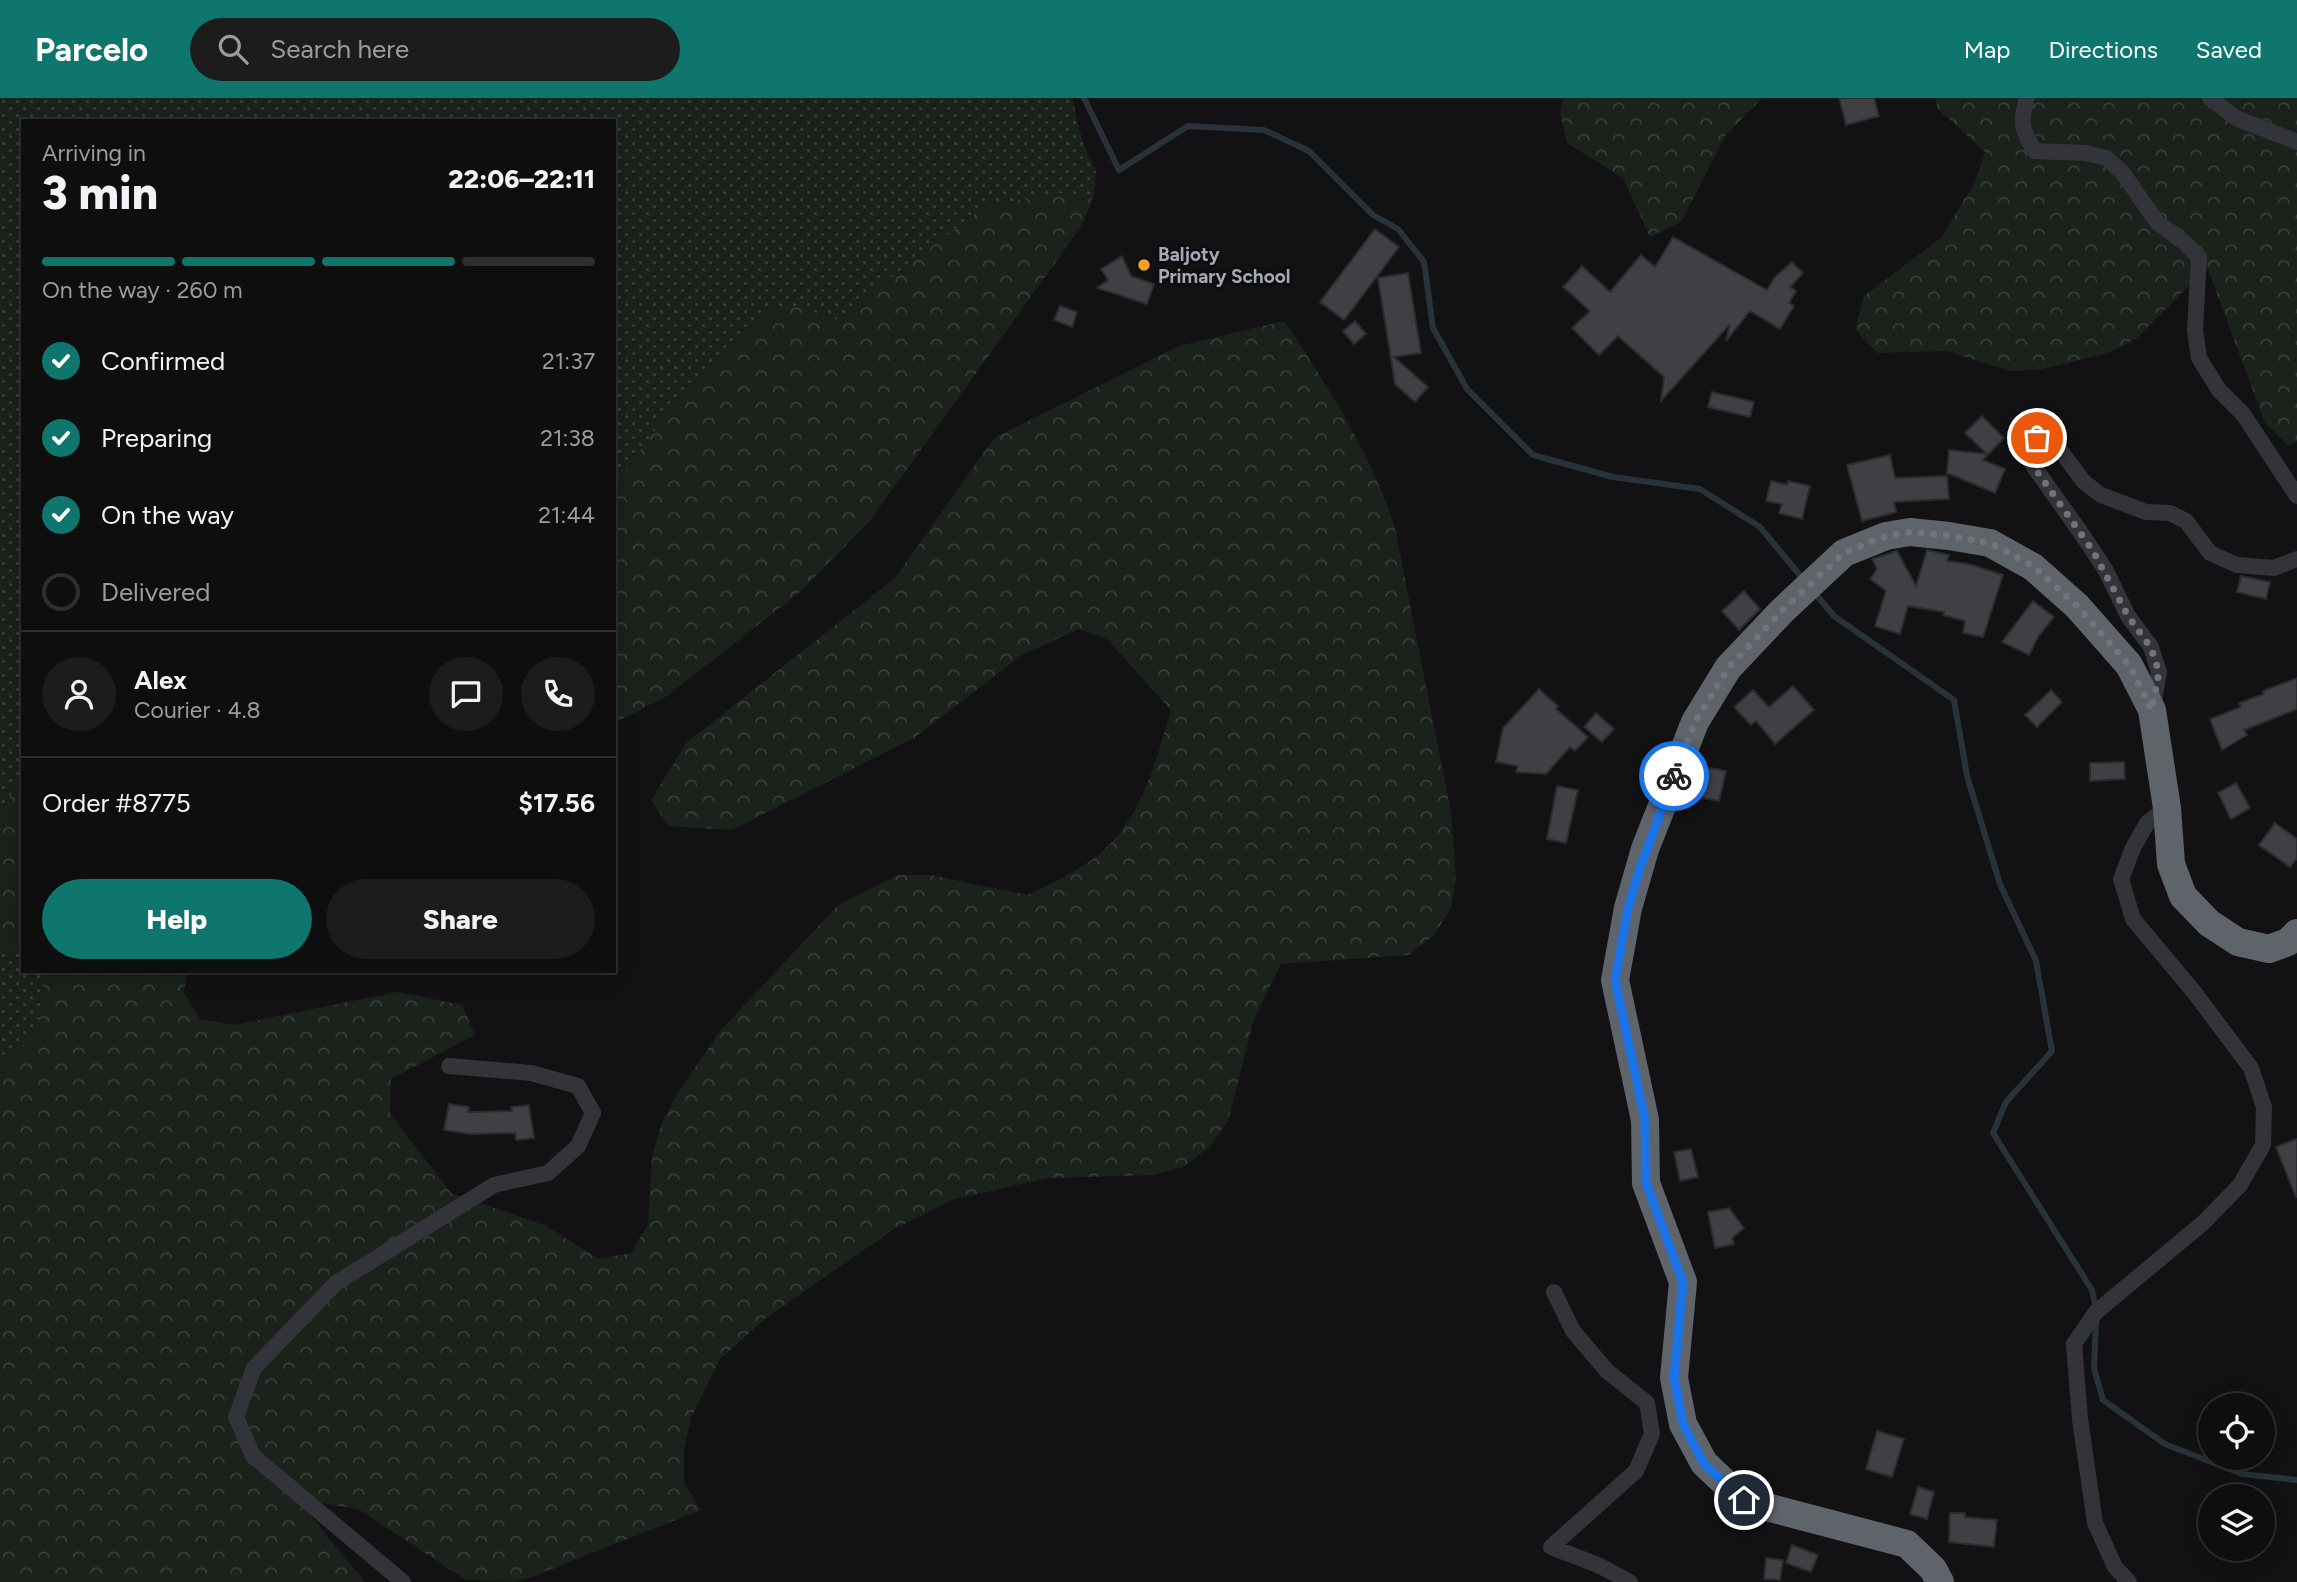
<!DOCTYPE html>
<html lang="en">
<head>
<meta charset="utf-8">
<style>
  body { margin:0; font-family:Figtree,sans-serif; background:#1c1c1d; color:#f1f3f6; height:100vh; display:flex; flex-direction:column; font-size:26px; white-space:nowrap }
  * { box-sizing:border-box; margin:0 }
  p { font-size:23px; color:#9b9c9e }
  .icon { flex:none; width:38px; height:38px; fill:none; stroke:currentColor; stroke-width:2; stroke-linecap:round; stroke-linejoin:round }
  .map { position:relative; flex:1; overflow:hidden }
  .panel { position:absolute; left:21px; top:21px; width:595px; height:854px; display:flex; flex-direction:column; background:#0e0e0f; border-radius:0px; box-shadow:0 4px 18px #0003,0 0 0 2px #2e2e2f }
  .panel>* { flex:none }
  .controls { position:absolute; left:2198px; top:1295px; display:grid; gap:14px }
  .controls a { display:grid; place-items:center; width:77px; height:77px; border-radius:50%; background:#0e0e0f; box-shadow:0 4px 18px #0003,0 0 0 2px #2e2e2f; font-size:35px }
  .pin { position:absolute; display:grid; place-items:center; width:60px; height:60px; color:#fff; margin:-30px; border:4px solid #fff; border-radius:50%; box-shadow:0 2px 7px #0007 }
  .courier { position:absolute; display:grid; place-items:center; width:70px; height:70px; margin:-35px; border:5px solid #1a73e8; border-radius:50%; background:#fff; color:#222; box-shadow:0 2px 9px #0007 }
  .overview em { font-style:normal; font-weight:800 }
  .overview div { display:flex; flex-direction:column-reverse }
  .overview { display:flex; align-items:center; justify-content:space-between; height:119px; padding:0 21px }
  h1 { font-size:46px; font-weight:800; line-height:52px }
  .bar { display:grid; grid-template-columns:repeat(4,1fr); gap:10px 7px; align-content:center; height:84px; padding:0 21px }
  .bar i { height:9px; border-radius:5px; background:#2e2e2f }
  .bar .current { background:#0f766e }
  .bar p { grid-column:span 4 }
  .line { display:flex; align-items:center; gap:18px; padding:0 21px; border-top:2px solid #2e2e2f }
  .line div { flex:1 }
  .round { display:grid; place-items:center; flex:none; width:74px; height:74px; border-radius:37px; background:#1c1c1d }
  ol { padding:0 21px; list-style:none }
  li { display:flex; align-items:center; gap:21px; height:77px }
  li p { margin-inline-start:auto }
  li .icon { padding:7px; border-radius:50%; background:#0f766e; color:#fff; stroke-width:4 }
  li:last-child { color:#9b9c9e }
  li i { width:38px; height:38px; border:4px solid #2e2e2f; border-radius:50% }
  .button { display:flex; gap:14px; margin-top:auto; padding:14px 21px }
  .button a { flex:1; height:80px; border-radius:42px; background:#0f766e; color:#fff; font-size:28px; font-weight:800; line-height:80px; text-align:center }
  .button a+a { background:#1c1c1d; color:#f1f3f6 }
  header { display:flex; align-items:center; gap:42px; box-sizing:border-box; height:98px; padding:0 35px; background:#0f766e; color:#fff }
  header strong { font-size:33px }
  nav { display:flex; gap:38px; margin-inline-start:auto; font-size:24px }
  .search { width:490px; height:63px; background:#1c1c1d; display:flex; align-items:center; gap:18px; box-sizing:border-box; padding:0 24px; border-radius:38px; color:#9b9c9e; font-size:26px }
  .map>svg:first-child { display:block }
  .grass { fill:url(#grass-dots) }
  .forest { fill:url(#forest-crowns) }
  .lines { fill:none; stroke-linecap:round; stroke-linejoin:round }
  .stream { stroke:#283238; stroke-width:6 }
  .building { fill:#3e4044; stroke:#2c2c30; stroke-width:2 }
  .street { stroke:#333439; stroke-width:16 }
  .highway { stroke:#5f636a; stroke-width:28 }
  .done { stroke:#70757d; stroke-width:7; stroke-dasharray:0 12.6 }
  .route { stroke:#1a73e8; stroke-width:9 }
  .poi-dot { fill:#fba023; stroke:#0d0d0f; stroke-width:2.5 }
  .labels { text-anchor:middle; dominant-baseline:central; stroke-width:5; stroke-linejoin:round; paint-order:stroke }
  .poi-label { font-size:19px; font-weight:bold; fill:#a3aab5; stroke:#0d0d0f; text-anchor:start }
</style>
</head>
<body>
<header>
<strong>Parcelo</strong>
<div class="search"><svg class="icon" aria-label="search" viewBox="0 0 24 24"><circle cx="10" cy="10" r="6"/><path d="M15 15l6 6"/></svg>Search here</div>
<nav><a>Map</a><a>Directions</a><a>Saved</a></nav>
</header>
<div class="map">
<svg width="2297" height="1484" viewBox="0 0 2297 1484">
  <defs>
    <pattern id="grass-dots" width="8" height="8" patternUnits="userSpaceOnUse" patternTransform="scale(1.75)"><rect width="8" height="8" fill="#1a221b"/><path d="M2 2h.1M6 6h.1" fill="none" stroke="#383f3a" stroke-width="1.8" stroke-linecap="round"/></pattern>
    <pattern id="forest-crowns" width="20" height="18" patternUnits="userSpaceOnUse" patternTransform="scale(1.75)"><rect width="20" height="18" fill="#1a221b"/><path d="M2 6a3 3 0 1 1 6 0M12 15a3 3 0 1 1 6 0" fill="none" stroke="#383f3a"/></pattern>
  </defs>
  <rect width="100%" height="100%" fill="#121214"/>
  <path class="grass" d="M0,0H1072L1083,45L1096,74L1093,101L1059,95L985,108L832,225L804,208L672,309L614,388V23H23V679L0,713Z
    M0,850L23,853V873H38C48,893 43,929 27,946C20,954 9,959 0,966Z"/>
  <path class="forest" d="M1563,0H1762L1726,37L1681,124L1650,139L1623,80L1567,45L1560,15Z
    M1936,0H2297V344L2289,348L2265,325L2207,169L2137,240L2108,255L2043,271L2010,273L1945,253L1877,255L1855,231L1864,198L1941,140L1975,84L1985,54L1937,10Z
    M1059,95L1093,101L1081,129L869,424L800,494L667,598L614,625V388L672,309L770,212L804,208L832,225L985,108Z
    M1284,223C1326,284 1373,359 1395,430L1451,715L1456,780L1451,811L1433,838L1409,857L1281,866L1254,921L1228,1023L1209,1050L1183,1069L1154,1077L1048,1080L955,1101L894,1131L766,1220L720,1261L691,1320L684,1352V1385L701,1412L529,1480L513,1484L466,1482L358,1411L297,1401L365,1484H0V966C9,959 20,954 27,946C43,929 48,893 38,873H189L183,893L200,921L234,927L397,894L462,907L475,937L391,981L390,1015L451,1095L544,1127L599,1161L631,1155L648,1126L652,1059L662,1024L679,993L721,932L837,808L898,777H930L1028,797C1049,786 1074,775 1093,761C1141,725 1155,666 1171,612L1107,541L1079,531L1022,557L914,640L732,732L668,728L651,702L686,645L895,480L994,340L1179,248Z
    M23,679V853L0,850V713Z"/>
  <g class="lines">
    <path class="stream" d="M1084,0L1119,72L1188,28L1264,32L1309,53L1373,117L1398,131L1424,164L1433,230L1467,291L1533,357L1613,379L1700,391L1760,429L1804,482
      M1813,493L1834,518L1954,602L1967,678L2000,786L2036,863L2052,953L2006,1004L1993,1035L2092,1192L2096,1212
      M2096,1223L2094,1270L2103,1302L2165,1346L2242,1376L2297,1382"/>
  </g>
  <path class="building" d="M1839,0H1874L1879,18L1846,27Z
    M1375,131L1399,149L1344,222L1320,204Z
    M1673,139L1767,192L1775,179L1792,164L1803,175L1790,189L1796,193L1789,205L1794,208L1780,231L1750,213L1726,243L1730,226L1661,303L1664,279L1618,238L1599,257L1572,230L1590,213L1563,189L1582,168L1610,194L1641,157L1655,169Z
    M1122,158L1131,178L1154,186L1147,206L1097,190L1108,182L1101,171Z
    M1408,175L1421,255L1394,259L1428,289L1415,304L1395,286L1378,180Z
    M1060,208L1077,214L1072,229L1054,222Z
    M1355,223L1366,236L1354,246L1343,233Z
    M1712,294L1754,304L1750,319L1708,309Z
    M1982,318L2004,340L1983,362L2005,371L1995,395L1947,375L1949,352L1987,356L1965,335Z
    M1890,357L1895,380L1947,378L1949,401L1894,404L1896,414L1862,423L1847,367Z
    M1771,383L1787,387L1788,383L1810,388L1802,421L1779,415L1782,406L1766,403Z
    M1927,452L1949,457L1947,463L1969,466L2003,477L1983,539L1963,535L1965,523L1943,517L1944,514L1908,508L1900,536L1875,528L1886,493L1870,481L1877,471L1872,461L1897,453L1916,488Z
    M2241,478L2270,484L2266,501L2237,494Z
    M1744,493L1760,511L1739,532L1722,513Z
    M2033,503L2054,519L2038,539L2029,557L2002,544Z
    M2297,580V611L2244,632L2247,637L2222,652L2210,621L2241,609L2239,605L2264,596L2263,593Z
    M1793,588L1814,612L1775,646L1756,623L1751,627L1734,609L1753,592L1769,609Z
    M1539,591L1558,608L1556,611L1588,639L1575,653L1570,649L1546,676L1516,674L1518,668L1496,664L1503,630Z
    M2051,592L2062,604L2037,629L2025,617Z
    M1596,615L1614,631L1602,644L1584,629Z
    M2124,664L2125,681L2090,683V665Z
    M1700,668L1726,673L1719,703L1693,698Z
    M2236,685L2250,710L2231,721L2218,695Z
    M1557,688L1578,692L1566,745L1547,741Z
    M2275,725L2297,741V760L2290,769L2259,747Z
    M449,1006L469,1009L468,1014L512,1013L511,1009L529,1007L534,1040L516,1042L515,1035L470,1036L444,1032Z
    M2297,1041V1099H2296L2276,1049Z
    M1691,1051L1698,1079L1680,1083L1674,1054Z
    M1729,1110L1744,1130L1732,1140L1734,1146L1715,1150L1708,1114Z
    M1877,1333L1904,1341L1892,1379L1866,1371Z
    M1918,1389L1934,1394L1927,1421L1910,1416Z
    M1950,1415H1965V1419L1997,1422L1994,1449L1949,1444Z
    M1792,1447L1818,1457L1811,1474L1786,1465Z
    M1766,1460L1783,1462L1780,1482L1764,1481Z"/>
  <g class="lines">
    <path class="street" d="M2027,0C2020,24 2021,32 2035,53L2085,55L2106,60L2122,74L2157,124L2185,145L2199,159L2195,232L2199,260L2219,292L2243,316L2297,398
      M2210,0L2236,20L2297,44
      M2153,609L2159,574L2151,549L2128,518L2105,471L2081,435L2032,366L2029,355L2030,346L2037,340L2048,339L2057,348L2084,384L2101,397L2146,414L2170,415L2186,423L2210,455L2237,467L2274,470L2297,461
      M1554,1194L1573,1233L1607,1273L1647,1305L1652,1336L1636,1373L1551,1449L1598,1467L1630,1484
      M403,1484L253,1358L236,1319L254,1270L336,1185L494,1087L548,1075L578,1048L593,1015L578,988L531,975L449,968
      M2129,1484L2115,1469L2095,1425L2080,1321L2074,1246L2096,1214L2203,1125L2240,1087L2263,1047L2264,1009L2251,970L2194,894L2133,821L2121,781L2133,750L2147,725L2167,710"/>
    <path class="highway" d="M1940,1484L1933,1471L1907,1446L1744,1403L1704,1365L1683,1326L1674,1280L1683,1184L1646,1085L1645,1022L1615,882L1628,810L1645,751L1695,624L1728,570L1782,513L1844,455L1886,438L1910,434L1949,438L1990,445L2033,469L2077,508L2129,567L2152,612L2167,710L2171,766L2183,798L2209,825L2238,844L2269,851L2288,844L2297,835"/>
  </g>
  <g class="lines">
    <path class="done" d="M1674,678L1695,624L1728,570L1782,513L1844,455L1886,438L1910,434L1950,438L1990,445L2033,468L2077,508L2129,567L2152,612L2159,574L2151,550L2128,518L2093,453L2032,366L2029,355L2030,346L2037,340"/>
    <path class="route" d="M1674,678L1640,770L1628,810L1615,882L1645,1022L1646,1085L1683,1184L1674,1280L1683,1326L1704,1366L1744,1402"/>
  </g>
  <circle class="poi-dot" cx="1144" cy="167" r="7"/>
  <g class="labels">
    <g class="poi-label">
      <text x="1158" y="156">Baljoty<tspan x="1158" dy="22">Primary School</tspan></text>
    </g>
  </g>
</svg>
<div class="controls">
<a><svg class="icon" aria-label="locate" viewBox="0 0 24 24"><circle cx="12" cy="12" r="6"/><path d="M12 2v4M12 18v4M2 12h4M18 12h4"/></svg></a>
<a><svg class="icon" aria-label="layers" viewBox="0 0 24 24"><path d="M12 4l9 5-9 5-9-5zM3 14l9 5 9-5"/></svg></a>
</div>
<div class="pin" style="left:2037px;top:340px;background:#ea580c"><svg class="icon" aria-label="bag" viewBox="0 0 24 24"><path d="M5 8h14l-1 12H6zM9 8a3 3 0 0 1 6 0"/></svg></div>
<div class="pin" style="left:1744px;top:1402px;background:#1f2937"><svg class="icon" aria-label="home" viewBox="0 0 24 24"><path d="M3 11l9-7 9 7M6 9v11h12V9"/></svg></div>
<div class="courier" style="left:1674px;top:678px"><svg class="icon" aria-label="bike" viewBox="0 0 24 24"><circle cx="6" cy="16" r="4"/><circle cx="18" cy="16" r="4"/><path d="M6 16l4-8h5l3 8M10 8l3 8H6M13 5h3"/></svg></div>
<section class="panel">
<div class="overview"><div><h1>3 min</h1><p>Arriving in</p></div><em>22:06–22:11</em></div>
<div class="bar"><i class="current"></i><i class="current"></i><i class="current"></i><i></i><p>On the way · 260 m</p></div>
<ol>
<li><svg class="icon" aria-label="check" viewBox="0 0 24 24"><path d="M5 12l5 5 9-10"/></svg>Confirmed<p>21:37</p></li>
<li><svg class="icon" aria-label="check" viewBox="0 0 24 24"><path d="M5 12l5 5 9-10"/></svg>Preparing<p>21:38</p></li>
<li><svg class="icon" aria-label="check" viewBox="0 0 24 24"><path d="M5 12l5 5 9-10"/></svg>On the way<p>21:44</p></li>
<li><i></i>Delivered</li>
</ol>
<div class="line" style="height:126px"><a class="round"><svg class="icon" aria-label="person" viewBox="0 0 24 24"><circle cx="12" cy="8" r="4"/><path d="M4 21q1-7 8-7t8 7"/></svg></a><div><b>Alex</b><p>Courier · 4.8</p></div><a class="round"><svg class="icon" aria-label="chat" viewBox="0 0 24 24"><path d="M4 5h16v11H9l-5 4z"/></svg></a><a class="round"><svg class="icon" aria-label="phone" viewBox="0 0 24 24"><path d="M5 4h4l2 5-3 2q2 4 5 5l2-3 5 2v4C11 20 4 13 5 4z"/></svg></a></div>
<div class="line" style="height:91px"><div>Order #8775</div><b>$17.56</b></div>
<div class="button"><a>Help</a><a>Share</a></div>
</section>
</div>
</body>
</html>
